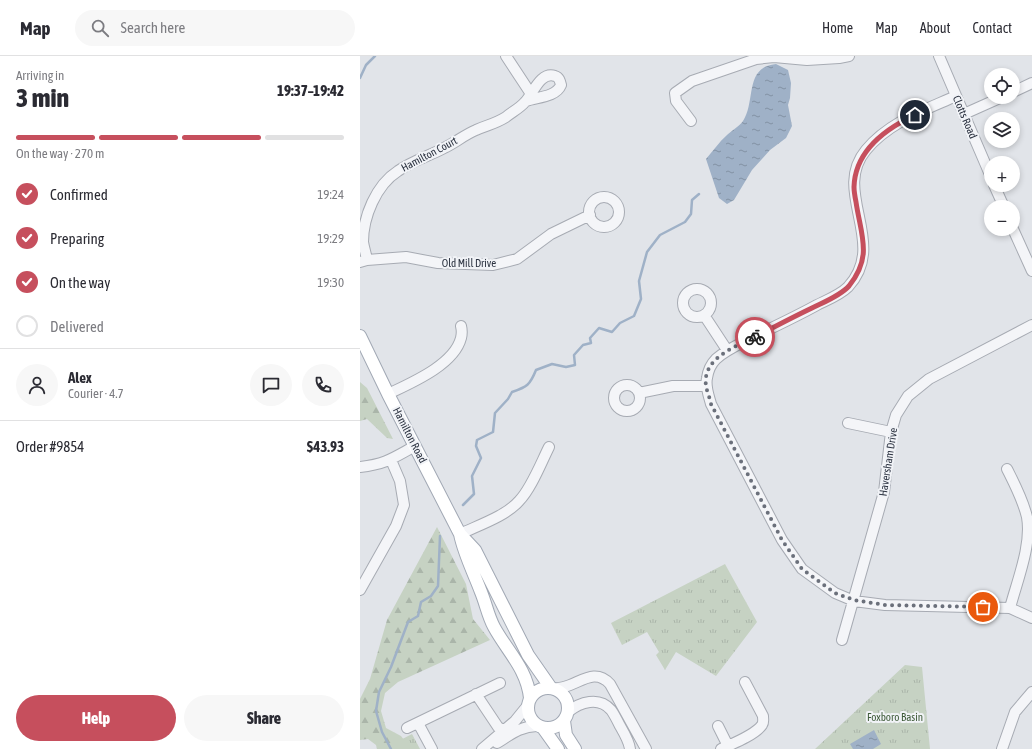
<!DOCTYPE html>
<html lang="en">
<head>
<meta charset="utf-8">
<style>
  body { margin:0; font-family:"Asap Condensed",sans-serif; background:#f7f7f7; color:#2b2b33; height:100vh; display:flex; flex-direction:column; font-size:15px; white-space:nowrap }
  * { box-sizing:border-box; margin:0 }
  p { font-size:13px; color:#7c7c81 }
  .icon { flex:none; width:22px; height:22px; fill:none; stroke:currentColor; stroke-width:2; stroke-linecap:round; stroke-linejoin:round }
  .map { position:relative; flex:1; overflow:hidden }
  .drawer { display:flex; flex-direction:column; background:#fff; width:360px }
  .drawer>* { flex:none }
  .controls { position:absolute; left:624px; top:12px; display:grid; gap:8px }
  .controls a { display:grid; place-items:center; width:36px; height:36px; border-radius:50%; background:#fff; box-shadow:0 2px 6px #0003; font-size:20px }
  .pin { position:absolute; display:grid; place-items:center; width:34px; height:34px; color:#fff; margin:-17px; border:2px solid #fff; border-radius:50%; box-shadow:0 1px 4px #0007 }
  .courier { position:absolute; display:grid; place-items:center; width:40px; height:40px; margin:-20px; border:3px solid #c64f5d; border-radius:50%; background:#fff; color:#222; box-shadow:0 1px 5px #0007 }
  .overview em { font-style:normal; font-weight:800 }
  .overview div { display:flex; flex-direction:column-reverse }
  .overview { display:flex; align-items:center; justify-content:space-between; height:68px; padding:0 16px }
  h1 { font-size:26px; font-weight:800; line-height:30px }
  .bar { display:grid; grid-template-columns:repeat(4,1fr); gap:6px 4px; align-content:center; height:48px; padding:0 16px }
  .bar i { height:5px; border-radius:3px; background:#e1e1e2 }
  .bar .selected { background:#c64f5d }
  .bar p { grid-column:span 4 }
  .line { display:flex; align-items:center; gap:10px; padding:0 16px; border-top:1px solid #e1e1e2 }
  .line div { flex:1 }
  .round { display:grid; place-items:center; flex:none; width:42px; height:42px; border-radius:21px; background:#f7f7f7 }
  ol { padding:0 16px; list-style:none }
  li { display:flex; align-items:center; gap:12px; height:44px }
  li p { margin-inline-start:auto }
  li .icon { padding:4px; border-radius:50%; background:#c64f5d; color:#fff; stroke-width:4 }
  li:last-child { color:#7c7c81 }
  li i { width:22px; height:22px; border:2px solid #e1e1e2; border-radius:50% }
  .action { display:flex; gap:8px; margin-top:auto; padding:8px 16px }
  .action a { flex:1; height:46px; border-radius:24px; background:#c64f5d; color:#fff; font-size:16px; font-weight:800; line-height:46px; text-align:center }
  .action a+a { background:#f7f7f7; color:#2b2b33 }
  header { display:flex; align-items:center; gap:24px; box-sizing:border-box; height:56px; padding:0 20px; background:#fff; border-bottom:1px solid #e1e1e2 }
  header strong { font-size:19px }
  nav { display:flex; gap:22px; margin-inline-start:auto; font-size:14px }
  .search { width:280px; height:36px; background:#f7f7f7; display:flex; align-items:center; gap:10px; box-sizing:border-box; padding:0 14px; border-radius:22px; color:#7c7c81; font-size:15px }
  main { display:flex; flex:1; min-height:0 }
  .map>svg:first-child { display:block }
  .forest { fill:url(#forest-firs) }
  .park { fill:url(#park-tufts) }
  .water { fill:url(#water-ripples) }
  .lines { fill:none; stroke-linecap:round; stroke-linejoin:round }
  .stream { stroke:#9fb1c7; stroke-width:2.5 }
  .minor-casing { stroke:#a7abb3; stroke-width:12 }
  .major-casing { stroke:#a1a8b4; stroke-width:14 }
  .minor { stroke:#f4f5f8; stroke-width:10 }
  .major { stroke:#fff; stroke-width:12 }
  .done { stroke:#6b707b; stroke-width:4; stroke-dasharray:0 7.2 }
  .route { stroke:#c64f5d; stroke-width:5 }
  .labels { text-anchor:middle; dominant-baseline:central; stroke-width:4; stroke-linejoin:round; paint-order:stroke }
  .street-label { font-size:11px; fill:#2b3240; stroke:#f1f3f7 }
  .park-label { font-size:11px; fill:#3e5b39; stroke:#f1f3f7 }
</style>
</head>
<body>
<header>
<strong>Map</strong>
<div class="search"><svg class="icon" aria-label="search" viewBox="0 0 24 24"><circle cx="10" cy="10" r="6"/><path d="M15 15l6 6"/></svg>Search here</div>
<nav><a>Home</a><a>Map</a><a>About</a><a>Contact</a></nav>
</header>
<main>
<section class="drawer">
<div class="overview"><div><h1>3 min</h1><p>Arriving in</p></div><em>19:37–19:42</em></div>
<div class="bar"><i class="selected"></i><i class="selected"></i><i class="selected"></i><i></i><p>On the way · 270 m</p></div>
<ol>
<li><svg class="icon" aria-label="check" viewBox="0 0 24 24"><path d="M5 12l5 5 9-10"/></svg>Confirmed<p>19:24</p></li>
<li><svg class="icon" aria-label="check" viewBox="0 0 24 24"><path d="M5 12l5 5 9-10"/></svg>Preparing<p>19:29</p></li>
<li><svg class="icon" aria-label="check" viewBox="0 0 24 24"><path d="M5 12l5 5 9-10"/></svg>On the way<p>19:30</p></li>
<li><i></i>Delivered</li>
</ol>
<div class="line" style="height:72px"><a class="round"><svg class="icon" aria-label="person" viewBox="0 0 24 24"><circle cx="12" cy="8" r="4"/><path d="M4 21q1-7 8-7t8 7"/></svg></a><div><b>Alex</b><p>Courier · 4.7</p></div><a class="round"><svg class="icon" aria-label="chat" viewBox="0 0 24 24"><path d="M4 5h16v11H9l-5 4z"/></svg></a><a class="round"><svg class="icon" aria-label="phone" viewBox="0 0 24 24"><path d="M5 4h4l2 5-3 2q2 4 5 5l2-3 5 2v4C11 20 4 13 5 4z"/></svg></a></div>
<div class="line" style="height:52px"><div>Order #9854</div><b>$43.93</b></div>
<div class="action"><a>Help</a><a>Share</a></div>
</section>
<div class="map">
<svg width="672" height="693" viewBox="0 0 672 693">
  <defs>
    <pattern id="forest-firs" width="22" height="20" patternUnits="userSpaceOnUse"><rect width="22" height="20" fill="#c6d2c3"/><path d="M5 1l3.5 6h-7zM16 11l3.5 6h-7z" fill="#aab5a9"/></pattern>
    <pattern id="park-tufts" width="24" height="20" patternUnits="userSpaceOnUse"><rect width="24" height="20" fill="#c6d2c3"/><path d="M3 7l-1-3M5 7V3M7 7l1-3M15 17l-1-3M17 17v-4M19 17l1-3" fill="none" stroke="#aab5a9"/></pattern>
    <pattern id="water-ripples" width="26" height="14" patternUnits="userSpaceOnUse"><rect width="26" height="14" fill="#9fb1c7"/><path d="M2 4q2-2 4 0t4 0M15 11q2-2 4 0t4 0" fill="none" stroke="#8291a3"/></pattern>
  </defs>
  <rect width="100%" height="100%" fill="#e1e4e9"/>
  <path class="forest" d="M0,326L7,332L33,383L27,382L7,363L0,365Z
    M77,471L106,528L113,563L130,584L38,626L25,637L21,655L26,672L41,680L51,693H17L16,689L8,683L0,684V643L10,623L27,564Z"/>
  <path class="park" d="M365,508L397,566L356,620L316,596L305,614L296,599L299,596L287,576L262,589L251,567Z
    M545,609L562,611L570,693H455Z
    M52,678L60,693H23Z"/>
  <path class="water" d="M416,8L428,14L431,27L430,42L428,49L432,70L426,82L410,94L392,114L374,144L367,148L359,142L346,103C353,95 359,86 367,79C372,74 380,70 383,65C396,45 384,11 416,8Z
    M514,674L521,688L513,693H493L490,688Z"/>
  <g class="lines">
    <path class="stream" d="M0,22L6,9L15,0
      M103,449L114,438L112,420L121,402L116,390L117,384L133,376L135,357L148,343L152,336C167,331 170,329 176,314L192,308L206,311L215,309L214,299L223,289L231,287L230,282L239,272L252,276L260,267L274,260L281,243L279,225L287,196L300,179L325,166L331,158L332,144L339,138
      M31,693L22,676L16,655L19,636L31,611L48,566L58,560L61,546L71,540L78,530L80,480"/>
    <defs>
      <path id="minor" d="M146,0L171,38
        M579,0L631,121
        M653,36L672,27
        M596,40C565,54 529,66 506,94C471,136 529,187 488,231C480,239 467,244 457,249C437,260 416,270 395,280C382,287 367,293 356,303C351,308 348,315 347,322C345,331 349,340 351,348L422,484L442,513L475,537L494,545L525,549L650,552L672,562
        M604,58L642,41
        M331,65L316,45L315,37L332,25L396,3L414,1L447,4L479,2L489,0
        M634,129L644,151
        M229 156a15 15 0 1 1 30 0a15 15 0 1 1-30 0Z
        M653,173L672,215
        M7,204C6,198 4,192 3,186C3,161 16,129 38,115C52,105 69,100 84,92C95,87 104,79 116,74C127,69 135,68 146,61C152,56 160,52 165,46C173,38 180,15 195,20C199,21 200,25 201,29C196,41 178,41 166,45
        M0,206L7,204L46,201L78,207L133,209L157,203L191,178L230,159
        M323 247a14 14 0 1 1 28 0a14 14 0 1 1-28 0Z
        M344,259L367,294
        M254 342a13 13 0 1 1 26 0a13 13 0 1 1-26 0Z
        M279,337L313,330H346
        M28,338C51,327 94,309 101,282C102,278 102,274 101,270
        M488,367L531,376
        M0,411C26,408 33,402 55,390
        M647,413C655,429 663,444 667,461C672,489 657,525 650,552
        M100,478C119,469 146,460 159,445C171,433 181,407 189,391
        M0,534L36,470L44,449L40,425L31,404
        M482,584L524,436L531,376L536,359L548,340L569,323L672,269
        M194,633C200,632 205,631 210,629C225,623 237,614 250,628L286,693
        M116,638L138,671L145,675
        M208,656C220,646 239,640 251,654C254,658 257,664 260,670C264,677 269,685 270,693
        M58,667L72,693
        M358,670L368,690
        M47,672L140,627
        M137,687C150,679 161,670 177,670
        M122,693L155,665L168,649
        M361,693C372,688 395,679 402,669C404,666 403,664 403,660L385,626
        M642,693L655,656L672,636"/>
      <path id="major" d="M0,280L28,338L100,478C104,498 114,517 121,536C126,548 128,560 134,571C147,595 167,613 170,642
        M101,479L115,494L168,599L191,632
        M168 652a20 20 0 1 1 40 0a20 20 0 1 1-40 0Z
        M204,665L206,679L215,693
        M183,672L198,693"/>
    </defs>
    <use href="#minor" class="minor-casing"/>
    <use href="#major" class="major-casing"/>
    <use href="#minor" class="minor"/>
    <use href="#major" class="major"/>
  </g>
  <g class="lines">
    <path class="done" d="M395,281C375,291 342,302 346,330C347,336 350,342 351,348L422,484L442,513L475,537L494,544L525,549L623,551"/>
    <path class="route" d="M395,281C414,271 433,261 452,252C464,246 480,240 489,230C513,200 501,180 496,146C495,141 494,136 494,131C495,95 525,73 555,59"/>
  </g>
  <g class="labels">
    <g class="street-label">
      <text transform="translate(605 61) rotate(67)">Clotts Road</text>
      <text transform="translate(69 98) rotate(-28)">Hamilton Court</text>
      <text x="109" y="207">Old Mill Drive</text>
      <text transform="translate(50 379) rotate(63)">Hamilton Road</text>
      <text transform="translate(528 406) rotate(-81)">Haversham Drive</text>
    </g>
    <g class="park-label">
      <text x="535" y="661">Foxboro Basin</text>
    </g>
  </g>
</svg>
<div class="controls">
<a><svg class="icon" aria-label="locate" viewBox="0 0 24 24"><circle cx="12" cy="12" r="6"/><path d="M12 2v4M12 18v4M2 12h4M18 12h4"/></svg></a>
<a><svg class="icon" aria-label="layers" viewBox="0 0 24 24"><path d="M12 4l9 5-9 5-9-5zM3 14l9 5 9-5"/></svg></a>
<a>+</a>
<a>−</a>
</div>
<div class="pin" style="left:623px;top:551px;background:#ea580c"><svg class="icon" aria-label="bag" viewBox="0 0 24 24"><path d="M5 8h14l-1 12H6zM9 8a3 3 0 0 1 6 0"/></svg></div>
<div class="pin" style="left:555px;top:59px;background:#1f2937"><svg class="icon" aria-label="home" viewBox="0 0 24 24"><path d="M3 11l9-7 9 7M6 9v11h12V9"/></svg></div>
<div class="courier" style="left:395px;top:281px"><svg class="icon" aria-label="bike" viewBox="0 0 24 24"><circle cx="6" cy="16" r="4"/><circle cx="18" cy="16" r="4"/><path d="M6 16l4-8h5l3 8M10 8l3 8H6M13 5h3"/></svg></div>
</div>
</main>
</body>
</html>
